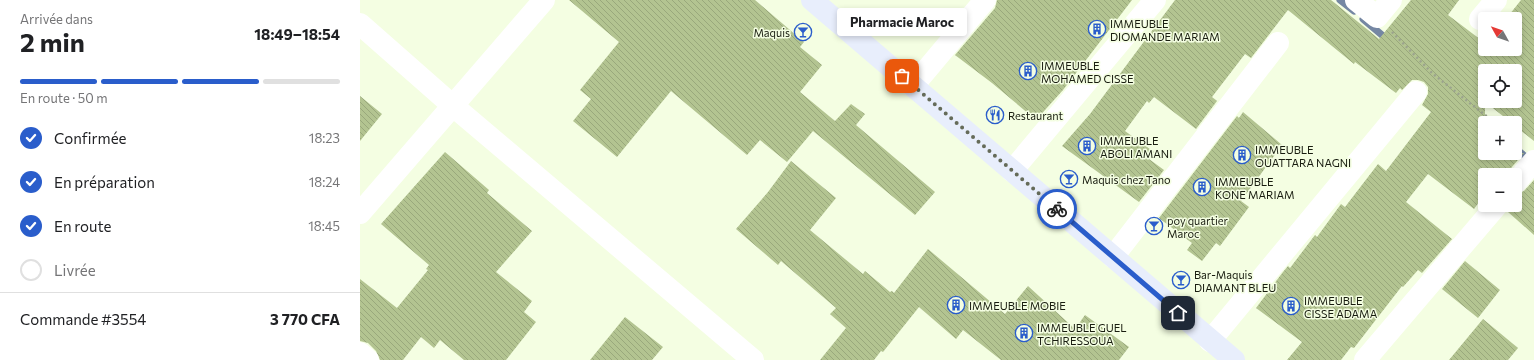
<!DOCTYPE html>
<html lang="fr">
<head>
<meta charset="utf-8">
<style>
  body { margin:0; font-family:Commissioner,sans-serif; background:#f2f2f2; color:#202124; height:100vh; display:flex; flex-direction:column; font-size:15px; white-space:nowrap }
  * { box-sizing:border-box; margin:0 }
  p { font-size:13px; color:#757577 }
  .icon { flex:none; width:22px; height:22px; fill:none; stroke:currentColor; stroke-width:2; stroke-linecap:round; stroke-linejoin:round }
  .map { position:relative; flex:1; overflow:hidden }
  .details { display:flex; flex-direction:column; background:#fff; width:360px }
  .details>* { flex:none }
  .needle { width:26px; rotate:310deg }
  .controls { position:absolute; left:1118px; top:12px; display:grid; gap:8px }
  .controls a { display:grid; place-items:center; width:44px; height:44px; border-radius:4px; background:#fff; box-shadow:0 2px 6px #0003; font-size:20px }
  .pin { position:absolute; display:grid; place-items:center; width:34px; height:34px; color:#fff; margin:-17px; border-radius:8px; box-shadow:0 2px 6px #0006 }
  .courier { position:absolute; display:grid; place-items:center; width:40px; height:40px; margin:-20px; border:3px solid #2a5dcb; border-radius:50%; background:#fff; color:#222; box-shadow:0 1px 5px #0007 }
  .bubble { position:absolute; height:28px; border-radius:4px; background:#fff; box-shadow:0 2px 6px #0003; font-size:13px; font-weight:700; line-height:28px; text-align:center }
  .head em { font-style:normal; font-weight:700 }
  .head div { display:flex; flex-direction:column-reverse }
  .head { display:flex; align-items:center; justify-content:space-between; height:68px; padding:0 20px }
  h1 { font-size:26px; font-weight:700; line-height:30px }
  .bar { display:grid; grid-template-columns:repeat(4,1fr); gap:6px 4px; align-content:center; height:48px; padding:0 20px }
  .bar i { height:5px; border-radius:3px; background:#e0e0e0 }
  .bar .on { background:#2a5dcb }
  .bar p { grid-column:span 4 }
  .line { display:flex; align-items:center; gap:10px; padding:0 20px; border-top:1px solid #e0e0e0 }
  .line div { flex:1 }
  ol { padding:0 20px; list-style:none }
  li { display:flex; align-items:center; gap:12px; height:44px }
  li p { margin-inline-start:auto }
  li .icon { padding:4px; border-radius:50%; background:#2a5dcb; color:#fff; stroke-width:4 }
  li:last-child { color:#757577 }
  li i { width:22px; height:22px; border:2px solid #e0e0e0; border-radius:50% }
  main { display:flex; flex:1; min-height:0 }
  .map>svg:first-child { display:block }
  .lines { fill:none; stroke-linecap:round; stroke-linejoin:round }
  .stream { stroke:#7587a3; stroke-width:7 }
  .building { fill:url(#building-back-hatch); fill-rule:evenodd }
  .path { stroke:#9ca48e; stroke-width:2.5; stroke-dasharray:2 3; stroke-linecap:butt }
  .street { stroke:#fff; stroke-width:22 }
  .secondary { stroke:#e8eefc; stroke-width:22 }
  .done { stroke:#656b59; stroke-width:4; stroke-dasharray:0 7.2 }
  .route { stroke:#2a5dcb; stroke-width:5 }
  .labels { text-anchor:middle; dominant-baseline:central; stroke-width:3; stroke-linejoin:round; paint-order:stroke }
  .poi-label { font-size:11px; fill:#181c0f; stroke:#f4fee2; text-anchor:start }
</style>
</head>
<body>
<main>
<section class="details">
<div class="head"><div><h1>2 min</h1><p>Arrivée dans</p></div><em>18:49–18:54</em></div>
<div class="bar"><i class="on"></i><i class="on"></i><i class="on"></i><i></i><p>En route · 50 m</p></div>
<ol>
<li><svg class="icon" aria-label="check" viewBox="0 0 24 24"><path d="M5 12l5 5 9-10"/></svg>Confirmée<p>18:23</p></li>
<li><svg class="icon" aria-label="check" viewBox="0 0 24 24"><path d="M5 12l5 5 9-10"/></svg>En préparation<p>18:24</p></li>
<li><svg class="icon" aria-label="check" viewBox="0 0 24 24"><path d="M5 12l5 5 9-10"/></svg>En route<p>18:45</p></li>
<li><i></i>Livrée</li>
</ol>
<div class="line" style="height:52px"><div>Commande #3554</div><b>3 770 CFA</b></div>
</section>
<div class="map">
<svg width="1174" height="360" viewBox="0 0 1174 360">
  <defs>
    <pattern id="building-back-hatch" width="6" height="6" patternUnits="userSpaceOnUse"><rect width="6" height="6" fill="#b3c491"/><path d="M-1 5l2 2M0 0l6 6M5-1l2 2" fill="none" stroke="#99a87c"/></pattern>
  </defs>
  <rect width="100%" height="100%" fill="#f4fee2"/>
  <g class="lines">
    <path class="stream" d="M980,0L994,11
      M1003,19L1029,41
      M1155,148L1167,158"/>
  </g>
  <path class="building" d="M209,0H395L444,42L440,47L462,65L440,92L475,121L491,104L505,114L496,125L575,192L555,215L453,131L427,162L400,140L387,155L311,91L257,157L213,121L231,99L220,90L259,42Z
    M637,0H772L703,90L676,120L632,83L595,55L635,8Z
    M815,0H971L1019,39L1051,0H1099L1088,15L1125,43V49H1155V19H1146L1161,0H1174V141L1155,126V123H1152L1125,102V153H1164L1145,175H1125V194L1114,209L1068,174L1046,202L1092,239L1062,273L1058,270L1043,287L1042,286L994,348L991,347L981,360H927L942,342L896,308L923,272L928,266L930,268L955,235L957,237L981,204L985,207L1018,164L1026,171L1071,112L1062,105L1068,94V87L1064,82L1058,80H1052L1042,90L1040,88L1036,93L995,62L994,64L928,10L891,58L885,54L852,97L857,101L836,129L794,97L789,103L787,101L765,131L794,152L789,159L804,170L779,202L702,146L730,114ZM1125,71H1155V101H1125Z
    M0,96L22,114L0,141Z
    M883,112L922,145L881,201L889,207L860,246L856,243L842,261L827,250L832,243L799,218L877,116L879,118Z
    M85,152L129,190L127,193L172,231L136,272L172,301L164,312L176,322L146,360H104L80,340L74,348L61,337L43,360H20L16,351L8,343L0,341V279L37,308L68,270L66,269L69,265L21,224Z
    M431,161L476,198L450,230L503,274L505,271L530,292L532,291L534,293L568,249L645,314L668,286L715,329L725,315L769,347L759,360H641L603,330L596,339L559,307L523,352L521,351L514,360H460L486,328L470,314L476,308L421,261L418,265L376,229L408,192Z
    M1174,180V235L1147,211L1149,205H1155V195L1164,191Z
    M1105,261L1140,290L1118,318L1082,289Z
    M265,317L303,347L292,360H230Z
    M1123,319L1158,348L1148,360H1089Z"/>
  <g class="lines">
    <path class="path" d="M1032,32L1072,73L1135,123
      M1155,139L1161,144"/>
    <path class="street" d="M996,0L1017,17L1031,0
      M1120,19L1136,0
      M0,24L92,105L393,360
      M553,86L625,0
      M652,171L795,0
      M1155,183L1174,161
      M0,213L184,0
      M753,257L918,43
      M850,341L1056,92
      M0,353L8,360
      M1005,360L1137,205"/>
    <path class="secondary" d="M452,0L874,360"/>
  </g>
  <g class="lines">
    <path class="done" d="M542,76L697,209"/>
    <path class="route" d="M697,209L818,313"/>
  </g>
  <defs>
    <symbol id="building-ring" viewBox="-11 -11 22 22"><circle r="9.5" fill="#f4fee2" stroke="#2a5dcb" stroke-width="1.5"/><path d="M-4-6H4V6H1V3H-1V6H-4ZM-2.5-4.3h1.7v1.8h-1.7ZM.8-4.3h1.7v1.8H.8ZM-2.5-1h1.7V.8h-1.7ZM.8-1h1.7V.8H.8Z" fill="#2a5dcb"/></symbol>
    <symbol id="bar-ring" viewBox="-11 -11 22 22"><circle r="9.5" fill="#f4fee2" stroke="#2a5dcb" stroke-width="1.5"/><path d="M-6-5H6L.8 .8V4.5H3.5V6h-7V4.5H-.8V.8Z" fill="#2a5dcb"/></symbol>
    <symbol id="restaurant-ring" viewBox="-11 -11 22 22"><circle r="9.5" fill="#f4fee2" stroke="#2a5dcb" stroke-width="1.5"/><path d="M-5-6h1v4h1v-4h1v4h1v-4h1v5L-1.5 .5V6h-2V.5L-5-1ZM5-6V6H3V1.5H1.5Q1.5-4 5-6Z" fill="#2a5dcb"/></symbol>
  </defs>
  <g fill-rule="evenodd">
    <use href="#building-ring" x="727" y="19" width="20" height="20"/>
    <use href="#bar-ring" x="433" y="22" width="20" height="20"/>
    <use href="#building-ring" x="658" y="61" width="20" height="20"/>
    <use href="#restaurant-ring" x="625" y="105" width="20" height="20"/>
    <use href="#building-ring" x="717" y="136" width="20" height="20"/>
    <use href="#building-ring" x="872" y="145" width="20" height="20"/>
    <use href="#bar-ring" x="699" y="169" width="20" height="20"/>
    <use href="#building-ring" x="832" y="177" width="20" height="20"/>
    <use href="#bar-ring" x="784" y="216" width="20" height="20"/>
    <use href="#bar-ring" x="811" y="270" width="20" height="20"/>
    <use href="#building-ring" x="586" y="295" width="20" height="20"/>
    <use href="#building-ring" x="921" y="296" width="20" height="20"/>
    <use href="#building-ring" x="654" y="323" width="20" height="20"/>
  </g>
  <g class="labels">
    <g class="poi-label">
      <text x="750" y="23">IMMEUBLE<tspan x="750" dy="13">DIOMANDE MARIAM</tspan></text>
      <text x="430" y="32" text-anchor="end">Maquis</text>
      <text x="681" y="65">IMMEUBLE<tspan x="681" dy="13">MOHAMED CISSE</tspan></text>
      <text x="648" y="115">Restaurant</text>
      <text x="740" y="140">IMMEUBLE<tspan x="740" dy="13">ABOLI AMANI</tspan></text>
      <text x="895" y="149">IMMEUBLE<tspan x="895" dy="13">OUATTARA NAGNI</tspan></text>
      <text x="722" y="179">Maquis chez Tano</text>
      <text x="855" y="181">IMMEUBLE<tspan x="855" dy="13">KONE MARIAM</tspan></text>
      <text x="807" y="220">poy quartier<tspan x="807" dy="13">Maroc</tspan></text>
      <text x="834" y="274">Bar-Maquis<tspan x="834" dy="13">DIAMANT BLEU</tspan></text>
      <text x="944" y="300">IMMEUBLE<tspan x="944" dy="13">CISSE ADAMA</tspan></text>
      <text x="609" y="305">IMMEUBLE MOBIE</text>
      <text x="677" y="327">IMMEUBLE GUEL<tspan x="677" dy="13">TCHIRESSOUA</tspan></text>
    </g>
  </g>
</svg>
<div class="controls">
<a><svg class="needle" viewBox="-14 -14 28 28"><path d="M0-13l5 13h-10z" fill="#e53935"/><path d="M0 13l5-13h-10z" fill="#757577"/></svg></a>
<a><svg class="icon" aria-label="locate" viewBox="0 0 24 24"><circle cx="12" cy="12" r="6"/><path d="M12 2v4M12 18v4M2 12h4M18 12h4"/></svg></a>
<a>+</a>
<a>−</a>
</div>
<div class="pin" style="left:542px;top:76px;background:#ea580c"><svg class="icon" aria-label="bag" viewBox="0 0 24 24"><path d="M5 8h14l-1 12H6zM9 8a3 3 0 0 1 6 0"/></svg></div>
<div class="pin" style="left:818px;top:313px;background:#1f2937"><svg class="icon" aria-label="home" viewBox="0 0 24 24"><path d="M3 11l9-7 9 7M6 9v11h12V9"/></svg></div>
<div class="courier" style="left:697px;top:209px"><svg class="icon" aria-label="bike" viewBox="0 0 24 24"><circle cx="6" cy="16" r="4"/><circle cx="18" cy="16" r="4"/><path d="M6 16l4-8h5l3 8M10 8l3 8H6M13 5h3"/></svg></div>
<div class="bubble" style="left:477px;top:8px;width:130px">Pharmacie Maroc</div>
</div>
</main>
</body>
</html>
